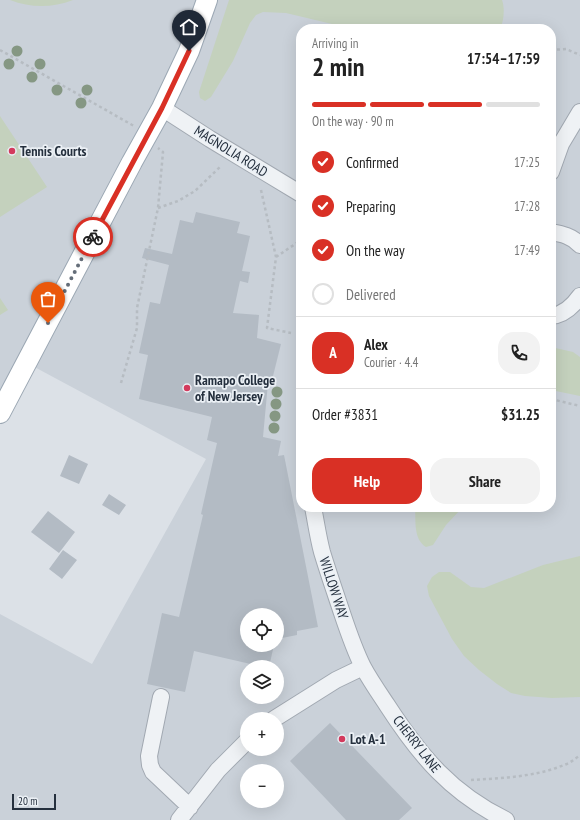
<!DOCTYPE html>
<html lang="en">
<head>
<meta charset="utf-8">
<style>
  body { margin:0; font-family:"PT Sans Narrow",sans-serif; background:#f2f2f2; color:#222; height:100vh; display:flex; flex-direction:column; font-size:15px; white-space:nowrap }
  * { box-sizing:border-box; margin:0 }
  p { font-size:13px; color:#767676 }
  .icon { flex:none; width:22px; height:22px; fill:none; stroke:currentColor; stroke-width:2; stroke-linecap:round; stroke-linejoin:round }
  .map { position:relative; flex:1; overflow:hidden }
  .details { position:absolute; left:296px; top:24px; width:260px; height:488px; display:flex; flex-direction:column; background:#fff; border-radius:16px; box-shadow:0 4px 16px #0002 }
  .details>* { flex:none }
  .fabs { position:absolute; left:240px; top:608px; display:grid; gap:8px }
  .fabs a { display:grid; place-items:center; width:44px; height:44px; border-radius:50%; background:#fff; box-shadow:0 4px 16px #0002; font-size:20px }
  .scale { position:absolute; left:12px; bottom:10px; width:44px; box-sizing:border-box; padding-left:4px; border:2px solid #25303e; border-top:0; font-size:11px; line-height:14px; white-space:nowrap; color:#25303e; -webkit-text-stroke:3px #ebf0f5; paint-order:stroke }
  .pin { position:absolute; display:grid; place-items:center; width:34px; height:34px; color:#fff; margin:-41px -17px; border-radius:50% 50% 50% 0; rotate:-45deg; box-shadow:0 0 4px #0007 }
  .pin .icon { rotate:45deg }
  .courier { position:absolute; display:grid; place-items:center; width:40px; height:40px; margin:-20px; border:3px solid #d93025; border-radius:50%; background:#fff; color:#222; box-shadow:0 1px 5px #0007 }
  .overview em { font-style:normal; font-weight:700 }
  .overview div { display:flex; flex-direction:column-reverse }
  .overview { display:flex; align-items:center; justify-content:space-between; height:68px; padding:0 16px }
  h1 { font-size:26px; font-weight:700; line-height:30px }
  .bar { display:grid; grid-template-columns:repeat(4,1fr); gap:6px 4px; align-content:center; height:48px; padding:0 16px }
  .bar i { height:5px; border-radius:3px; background:#e0e0e0 }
  .bar .active { background:#d93025 }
  .bar p { grid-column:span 4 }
  .line { display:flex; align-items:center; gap:10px; padding:0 16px; border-top:1px solid #e0e0e0 }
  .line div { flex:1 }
  .round { display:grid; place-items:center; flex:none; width:42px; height:42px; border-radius:16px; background:#f2f2f2 }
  ol { padding:0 16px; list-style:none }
  li { display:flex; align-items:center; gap:12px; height:44px }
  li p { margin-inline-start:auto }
  li .icon { padding:4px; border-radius:50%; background:#d93025; color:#fff; stroke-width:4 }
  li:last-child { color:#767676 }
  li i { width:22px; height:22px; border:2px solid #e0e0e0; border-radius:50% }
  .button { display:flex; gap:8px; margin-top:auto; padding:8px 16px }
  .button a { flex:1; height:46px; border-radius:16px; background:#d93025; color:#fff; font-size:16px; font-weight:700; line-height:46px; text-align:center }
  .button a+a { background:#f2f2f2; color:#222 }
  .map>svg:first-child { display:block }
  .built { fill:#cad1d9; fill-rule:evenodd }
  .green { fill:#c4d1bd }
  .building { fill:#b3bbc4 }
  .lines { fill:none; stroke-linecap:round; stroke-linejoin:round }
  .minor-casing { stroke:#a1a8b1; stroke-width:18 }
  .major-casing { stroke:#9ba7b3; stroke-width:22 }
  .path { stroke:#b6bcc2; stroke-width:2.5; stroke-dasharray:3 3; stroke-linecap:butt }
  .minor { stroke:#eff2f5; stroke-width:16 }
  .major { stroke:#fff; stroke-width:20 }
  .tree { fill:#859783 }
  .done { stroke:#656e79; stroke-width:4; stroke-dasharray:0 7.2 }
  .route { stroke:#d93025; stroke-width:5 }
  .poi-dot { fill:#d33a5d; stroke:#ebf0f5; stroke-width:1.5 }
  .labels { text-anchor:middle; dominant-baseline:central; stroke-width:3.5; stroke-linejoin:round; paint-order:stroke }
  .poi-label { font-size:14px; font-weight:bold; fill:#25303e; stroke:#ebf0f5; text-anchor:start }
  .street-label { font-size:14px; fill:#25303e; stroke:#ebf0f5 }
</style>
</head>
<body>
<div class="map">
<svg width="580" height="820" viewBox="0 0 580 820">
  <rect width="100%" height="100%" fill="#dce1e7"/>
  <path class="built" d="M0,0H580V820H0V614L92,664L206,459L27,363L0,413ZM301,29H551V507H301ZM247,615H277V645H247ZM247,667H277V697H247ZM247,719H277V749H247ZM247,771H277V801H247Z"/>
  <path class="green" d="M10,0H73C52,8 31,8 10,0Z
    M229,0H502C505,8 504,21 500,29H353L286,13L263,12L256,15L250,23L233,61L211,97L205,101L200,98L199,92Z
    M0,116L47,187L0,217Z
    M0,298L8,310L0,315Z
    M551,347L573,352L580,357V396L551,390Z
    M415,507H463L446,525L433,545L426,547C413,539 416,520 415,507Z
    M580,556V697L552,698L525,696L511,693L497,684L479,670L464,656L452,639L429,596L427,586L432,577L439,572H450L471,587L484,588L543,565Z"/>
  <path class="building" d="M196,212L240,222L237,233L250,236L242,271L250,272L248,283L240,281L233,313L259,315L257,338L281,344L271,384L268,383L263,437L281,441L278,456L284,455L318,627L297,631V635L277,639V615H247V645H274L269,667H264L194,651L185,692L147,684L162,613L179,617L203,515L201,514L217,443L207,440L212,417L139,399L148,355L139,353L150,302L160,304L169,265L142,258L145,248L172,254L180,220L193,223Z
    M69,455L88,464L79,484L60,476Z
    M109,494L126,505L119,515L102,505Z
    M48,511L75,532L59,553L31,532Z
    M63,550L77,560L62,579L49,569Z
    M330,723L412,808L399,820H346L290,761Z"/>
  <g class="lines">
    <defs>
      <path id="minor" d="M162,108L210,139L301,194
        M551,172L561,144L580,112
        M551,232C562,234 572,236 580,245
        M551,316C564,315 573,306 580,296
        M313,507C316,522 318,537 322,552C328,572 335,592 342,613C348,631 354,649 363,667C370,680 379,693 387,705C420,756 451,793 506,820
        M161,697L149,756L150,765L153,772L190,807
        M274,719L336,680L363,667
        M179,820L218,770L247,741"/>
      <path id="major" d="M0,413L132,162L162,108L189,51L207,0"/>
    </defs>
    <use href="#minor" class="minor-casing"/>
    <use href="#major" class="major-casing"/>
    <path class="path" d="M0,50L134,126
      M551,50L566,49L580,55
      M261,190L276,257L267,328L291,333
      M158,208L178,201L195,191L221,166
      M276,257L301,240
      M121,383L137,328V308L158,208L163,152L158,148
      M551,399L580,406
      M471,780C502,778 535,777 564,765C570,763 575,759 580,755"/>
    <use href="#minor" class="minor"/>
    <use href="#major" class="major"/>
  </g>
  <g class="tree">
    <circle cx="17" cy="51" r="5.5"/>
    <circle cx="9" cy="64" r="5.5"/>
    <circle cx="40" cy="64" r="5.5"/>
    <circle cx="32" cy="77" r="5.5"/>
    <circle cx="57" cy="90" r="5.5"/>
    <circle cx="87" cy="90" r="5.5"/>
    <circle cx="81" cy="103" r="5.5"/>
    <circle cx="277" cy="392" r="5.5"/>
    <circle cx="276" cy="404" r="5.5"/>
    <circle cx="275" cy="416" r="5.5"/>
    <circle cx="274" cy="428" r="5.5"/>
  </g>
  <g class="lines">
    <path class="done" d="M48,323L93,237"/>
    <path class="route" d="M93,237L162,108L189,51"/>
  </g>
  <g class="poi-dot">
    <circle cx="12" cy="151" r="4"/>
    <circle cx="187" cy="388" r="4"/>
    <circle cx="342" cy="739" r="4"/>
  </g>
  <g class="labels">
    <g class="poi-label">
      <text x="20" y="151">Tennis Courts</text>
      <text x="195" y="380">Ramapo College<tspan x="195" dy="16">of New Jersey</tspan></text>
      <text x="350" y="739">Lot A-1</text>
    </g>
    <g class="street-label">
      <text transform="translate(231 151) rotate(32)">MAGNOLIA ROAD</text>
      <text transform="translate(334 588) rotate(72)">WILLOW WAY</text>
      <text transform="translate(417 744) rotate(52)">CHERRY LANE</text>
    </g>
  </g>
</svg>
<div class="fabs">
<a><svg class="icon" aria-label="locate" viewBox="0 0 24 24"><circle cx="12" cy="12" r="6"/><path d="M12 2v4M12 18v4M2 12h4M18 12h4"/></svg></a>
<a><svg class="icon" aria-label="layers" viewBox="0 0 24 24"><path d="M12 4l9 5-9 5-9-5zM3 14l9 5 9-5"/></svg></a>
<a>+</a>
<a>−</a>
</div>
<div class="scale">20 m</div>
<div class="pin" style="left:48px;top:323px;background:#ea580c"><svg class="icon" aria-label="bag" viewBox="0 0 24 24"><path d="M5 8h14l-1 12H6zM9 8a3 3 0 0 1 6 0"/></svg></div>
<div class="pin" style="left:189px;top:51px;background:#1f2937"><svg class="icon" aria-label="home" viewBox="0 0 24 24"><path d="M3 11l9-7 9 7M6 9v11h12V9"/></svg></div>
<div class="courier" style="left:93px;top:237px"><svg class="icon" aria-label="bike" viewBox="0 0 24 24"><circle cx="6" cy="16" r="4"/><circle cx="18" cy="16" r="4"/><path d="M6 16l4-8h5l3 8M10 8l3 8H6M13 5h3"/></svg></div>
<section class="details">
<div class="overview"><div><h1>2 min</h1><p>Arriving in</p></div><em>17:54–17:59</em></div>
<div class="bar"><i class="active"></i><i class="active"></i><i class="active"></i><i></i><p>On the way · 90 m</p></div>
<ol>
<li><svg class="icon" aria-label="check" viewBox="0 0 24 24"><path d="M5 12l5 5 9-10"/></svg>Confirmed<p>17:25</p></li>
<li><svg class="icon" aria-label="check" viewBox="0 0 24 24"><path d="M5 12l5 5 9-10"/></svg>Preparing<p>17:28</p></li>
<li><svg class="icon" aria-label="check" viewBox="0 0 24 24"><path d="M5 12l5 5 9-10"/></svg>On the way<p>17:49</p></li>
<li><i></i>Delivered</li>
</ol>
<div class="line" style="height:72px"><b class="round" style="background:#d93025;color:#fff">A</b><div><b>Alex</b><p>Courier · 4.4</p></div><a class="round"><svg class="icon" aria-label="phone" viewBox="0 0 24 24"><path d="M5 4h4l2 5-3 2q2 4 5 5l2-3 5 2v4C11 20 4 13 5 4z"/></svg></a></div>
<div class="line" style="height:52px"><div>Order #3831</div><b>$31.25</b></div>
<div class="button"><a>Help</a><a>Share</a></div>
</section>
</div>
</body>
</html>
